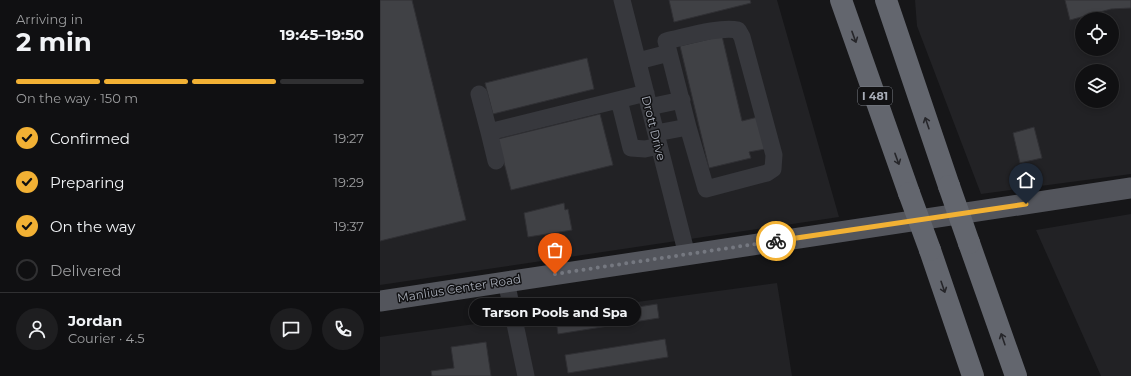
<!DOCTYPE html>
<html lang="en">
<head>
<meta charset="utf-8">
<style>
  body { margin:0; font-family:Montserrat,sans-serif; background:#1e1e20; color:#f1f3f6; height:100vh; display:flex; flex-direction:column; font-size:15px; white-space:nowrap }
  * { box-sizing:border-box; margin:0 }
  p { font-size:13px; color:#9c9d9f }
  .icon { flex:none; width:22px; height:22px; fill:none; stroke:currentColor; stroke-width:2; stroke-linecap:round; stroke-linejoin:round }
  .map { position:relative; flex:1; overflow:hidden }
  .side { display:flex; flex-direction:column; background:#101012; width:380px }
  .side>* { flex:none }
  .fabs { position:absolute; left:695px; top:12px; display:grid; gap:8px }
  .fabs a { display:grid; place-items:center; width:44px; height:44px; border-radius:50%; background:#101012; box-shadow:0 2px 6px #0003,0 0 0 1px #303032; font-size:20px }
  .pin { position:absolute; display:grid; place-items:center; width:34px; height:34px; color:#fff; margin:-41px -17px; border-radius:50% 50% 50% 0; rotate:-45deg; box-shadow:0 0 4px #0007 }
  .pin .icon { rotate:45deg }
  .courier { position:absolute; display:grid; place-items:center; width:40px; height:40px; margin:-20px; border:3px solid #f2b134; border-radius:50%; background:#fff; color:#222; box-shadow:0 1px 5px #0007 }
  .bubble { position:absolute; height:28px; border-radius:14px; background:#101012; box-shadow:0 2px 6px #0003,0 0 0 1px #303032; font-size:13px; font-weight:700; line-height:28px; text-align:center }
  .summary em { font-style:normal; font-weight:700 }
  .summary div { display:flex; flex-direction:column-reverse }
  .summary { display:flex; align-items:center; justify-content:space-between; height:68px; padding:0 16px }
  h1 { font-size:26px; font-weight:700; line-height:30px }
  .bar { display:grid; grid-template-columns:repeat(4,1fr); gap:6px 4px; align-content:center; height:48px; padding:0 16px }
  .bar i { height:5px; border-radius:3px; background:#303032 }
  .bar .on { background:#f2b134 }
  .bar p { grid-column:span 4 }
  .line { display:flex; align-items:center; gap:10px; padding:0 16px; border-top:1px solid #303032 }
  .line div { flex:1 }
  .round { display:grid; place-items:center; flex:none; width:42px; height:42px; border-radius:21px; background:#1e1e20 }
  ol { padding:0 16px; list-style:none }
  li { display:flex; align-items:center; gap:12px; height:44px }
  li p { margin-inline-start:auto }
  li .icon { padding:4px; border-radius:50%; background:#f2b134; color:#111; stroke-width:4 }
  li:last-child { color:#9c9d9f }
  li i { width:22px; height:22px; border:2px solid #303032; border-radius:50% }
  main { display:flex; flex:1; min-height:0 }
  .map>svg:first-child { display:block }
  .built { fill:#222225; fill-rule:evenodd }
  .building { fill:#404145; stroke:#303034 }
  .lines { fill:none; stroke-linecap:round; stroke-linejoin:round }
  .minor { stroke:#37383d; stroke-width:17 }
  .major { stroke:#53555c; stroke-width:21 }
  .highway { stroke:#63666e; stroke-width:22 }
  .highway-bridge { stroke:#63666e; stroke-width:22 }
  .oneway { stroke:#26262a }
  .done { stroke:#757880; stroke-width:4; stroke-dasharray:0 7.2 }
  .route { stroke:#f2b134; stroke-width:5 }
  .labels { text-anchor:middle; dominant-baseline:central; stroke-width:3; stroke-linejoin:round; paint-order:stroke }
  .shield { fill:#111113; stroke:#7b7e86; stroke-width:1 }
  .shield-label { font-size:11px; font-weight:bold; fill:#a8adb8 }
  .street-label { font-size:12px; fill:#a8adb8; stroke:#111113 }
</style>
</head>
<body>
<main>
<section class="side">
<div class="summary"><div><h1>2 min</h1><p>Arriving in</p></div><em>19:45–19:50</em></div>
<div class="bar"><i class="on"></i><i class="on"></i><i class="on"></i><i></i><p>On the way · 150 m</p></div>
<ol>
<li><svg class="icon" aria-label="check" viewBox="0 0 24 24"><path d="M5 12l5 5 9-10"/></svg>Confirmed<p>19:27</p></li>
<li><svg class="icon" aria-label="check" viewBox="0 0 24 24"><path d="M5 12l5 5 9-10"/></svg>Preparing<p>19:29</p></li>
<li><svg class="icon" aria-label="check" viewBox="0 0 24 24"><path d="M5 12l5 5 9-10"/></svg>On the way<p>19:37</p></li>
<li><i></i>Delivered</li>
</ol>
<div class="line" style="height:72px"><a class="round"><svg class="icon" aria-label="person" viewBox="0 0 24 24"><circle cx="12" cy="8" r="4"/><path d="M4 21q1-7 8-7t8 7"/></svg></a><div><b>Jordan</b><p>Courier · 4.5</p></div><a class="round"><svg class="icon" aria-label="chat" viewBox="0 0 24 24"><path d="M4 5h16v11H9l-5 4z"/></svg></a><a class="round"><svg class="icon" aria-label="phone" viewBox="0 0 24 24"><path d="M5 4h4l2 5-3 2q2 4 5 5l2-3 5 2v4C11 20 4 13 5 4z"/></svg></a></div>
</section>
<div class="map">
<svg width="751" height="376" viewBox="0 0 751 376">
  <rect width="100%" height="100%" fill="#161618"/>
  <path class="built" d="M0,0H397L459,217L0,285Z
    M535,0H751V174L601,194L537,26ZM702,19H732V49H702ZM702,71H732V101H702Z
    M751,214V376H721L656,230Z
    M397,283L412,376H0V337Z"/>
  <path class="building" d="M0,0H32L86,220L0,241Z
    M289,0H370L371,3L294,22Z
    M685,0H751V8L731,9L690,20Z
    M342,36L362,121L378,117L385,149L369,152L371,158L329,168L300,46Z
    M207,58L214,89L113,114L105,83Z
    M220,114L233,165L131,190L118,139Z
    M654,127L662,158L640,163L633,133Z
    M184,203L185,210L188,209L192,230L148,237L144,213Z
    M277,304L279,318L178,334L176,320Z
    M285,339L288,357L188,373L185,355Z
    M106,342L111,376H52L51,371L74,368L71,347Z"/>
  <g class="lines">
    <path class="minor" d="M242,0L307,255
      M258,61L289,53
      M99,94L109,132L266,93
      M239,100L251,148L265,149L279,146
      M269,107L302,100
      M109,132L116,161
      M276,133L308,127L326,189L387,173L393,169L394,155L362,37L358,30C340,26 305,37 286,41L308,127
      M126,281L146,376"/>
    <path class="major" d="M0,301L751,188"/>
    <path class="highway" d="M461,0L529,193
      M506,0L569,186
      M589,243L636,376
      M550,250L593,376"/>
    <path class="highway-bridge" d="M569,186L589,243
      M529,193L550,250"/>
  </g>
  <defs><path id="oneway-shaft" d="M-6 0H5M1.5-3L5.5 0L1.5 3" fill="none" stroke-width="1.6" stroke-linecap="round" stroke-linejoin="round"/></defs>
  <g class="oneway">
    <use href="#oneway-shaft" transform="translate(474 37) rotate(70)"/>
    <use href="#oneway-shaft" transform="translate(547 123) rotate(-109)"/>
    <use href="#oneway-shaft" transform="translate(517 159) rotate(70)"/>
    <use href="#oneway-shaft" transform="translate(563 287) rotate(71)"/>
    <use href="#oneway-shaft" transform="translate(623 339) rotate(-109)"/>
  </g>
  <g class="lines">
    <path class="done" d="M175,274L396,241"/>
    <path class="route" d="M396,241L646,204"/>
  </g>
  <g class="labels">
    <rect class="shield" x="478" y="87" width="34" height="18" rx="3"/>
    <g class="shield-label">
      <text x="495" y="96">I 481</text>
    </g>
    <g class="street-label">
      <text transform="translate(274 128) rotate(76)">Drott Drive</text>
      <text transform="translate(79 288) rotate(-9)">Manlius Center Road</text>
    </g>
  </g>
</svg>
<div class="fabs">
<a><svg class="icon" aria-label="locate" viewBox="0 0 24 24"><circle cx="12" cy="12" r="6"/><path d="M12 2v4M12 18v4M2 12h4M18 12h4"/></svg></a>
<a><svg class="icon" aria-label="layers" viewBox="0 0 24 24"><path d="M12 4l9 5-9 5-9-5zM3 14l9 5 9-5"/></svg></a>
</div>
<div class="pin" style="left:175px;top:274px;background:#ea580c"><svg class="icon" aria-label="bag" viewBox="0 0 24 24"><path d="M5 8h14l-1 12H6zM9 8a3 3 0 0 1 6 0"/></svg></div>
<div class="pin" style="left:646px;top:204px;background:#1f2937"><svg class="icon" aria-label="home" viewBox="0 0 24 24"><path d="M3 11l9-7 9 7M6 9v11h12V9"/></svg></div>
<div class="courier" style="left:396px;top:241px"><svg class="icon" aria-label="bike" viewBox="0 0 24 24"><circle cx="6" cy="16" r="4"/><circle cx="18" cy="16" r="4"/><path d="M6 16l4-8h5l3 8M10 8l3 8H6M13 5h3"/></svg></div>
<div class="bubble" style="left:89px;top:298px;width:172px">Tarson Pools and Spa</div>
</div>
</main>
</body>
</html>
